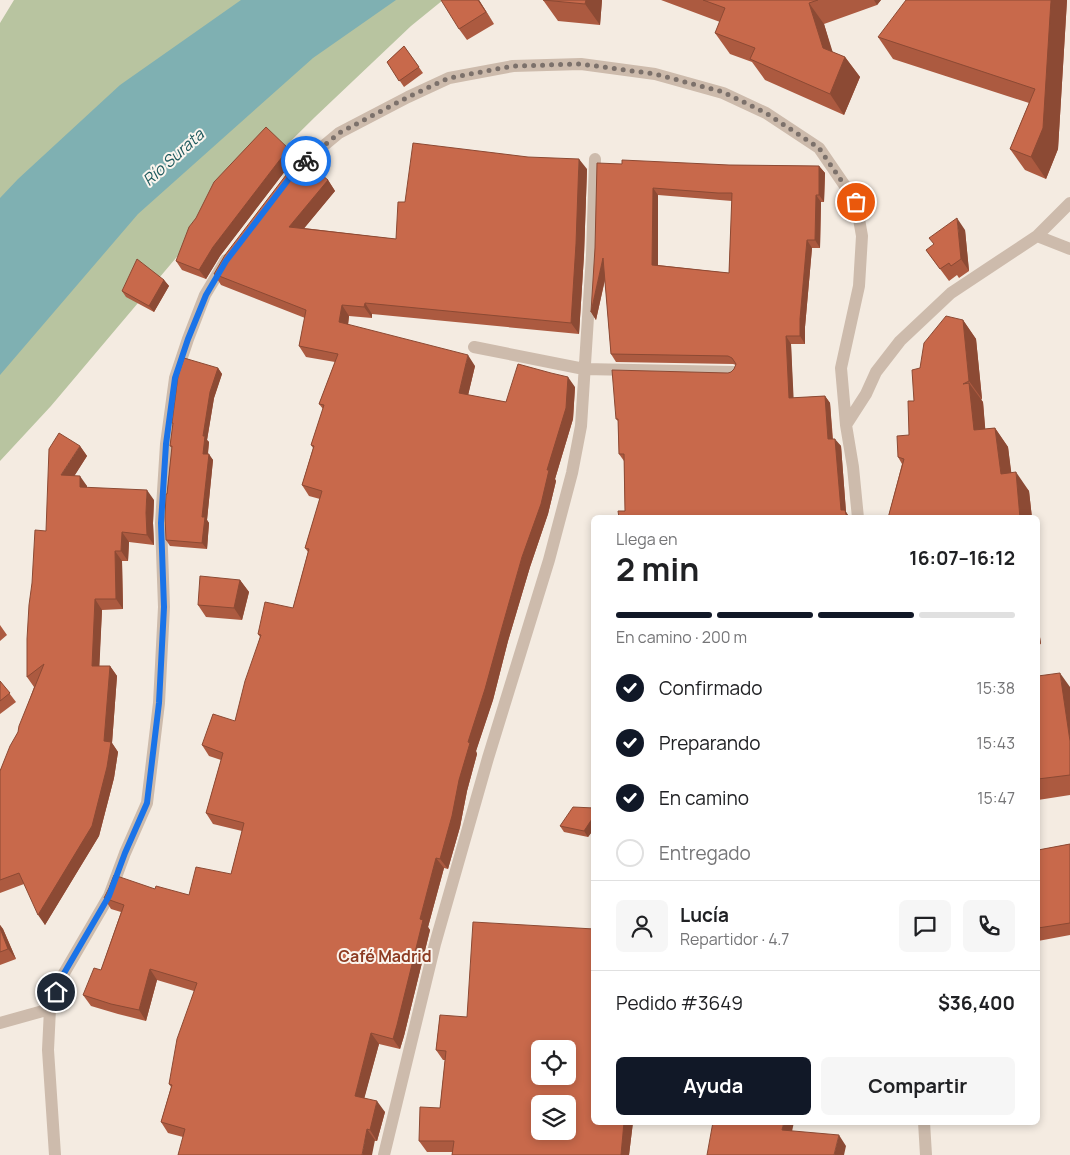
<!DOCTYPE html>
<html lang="es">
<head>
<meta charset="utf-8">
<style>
  body { margin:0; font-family:Manrope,sans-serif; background:#f6f6f6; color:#202124; height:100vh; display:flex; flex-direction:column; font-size:19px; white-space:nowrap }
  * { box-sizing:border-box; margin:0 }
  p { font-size:16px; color:#757577 }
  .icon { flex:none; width:28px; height:28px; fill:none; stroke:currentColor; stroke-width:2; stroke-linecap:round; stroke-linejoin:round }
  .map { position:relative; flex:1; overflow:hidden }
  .details { position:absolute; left:591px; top:515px; width:449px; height:610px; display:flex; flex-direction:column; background:#fff; border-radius:8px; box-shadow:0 2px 8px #0003 }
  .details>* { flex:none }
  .tools { position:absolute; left:531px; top:1040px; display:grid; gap:10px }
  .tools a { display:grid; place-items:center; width:45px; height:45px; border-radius:8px; background:#fff; box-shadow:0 2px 8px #0003; font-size:25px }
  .pin { position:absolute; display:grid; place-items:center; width:42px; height:42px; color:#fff; margin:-21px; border:2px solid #fff; border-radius:50%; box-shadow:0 1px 5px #0007 }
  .courier { position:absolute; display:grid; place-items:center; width:50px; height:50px; margin:-25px; border:4px solid #1a73e8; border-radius:50%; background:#fff; color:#222; box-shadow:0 1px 6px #0007 }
  .head em { font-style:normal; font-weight:700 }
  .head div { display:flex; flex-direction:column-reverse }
  .head { display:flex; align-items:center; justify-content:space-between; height:85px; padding:0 25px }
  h1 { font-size:32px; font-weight:700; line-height:38px }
  .bar { display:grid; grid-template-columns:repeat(4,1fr); gap:8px 5px; align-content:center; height:60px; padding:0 25px }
  .bar i { height:6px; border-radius:4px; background:#e0e0e0 }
  .bar .active { background:#111827 }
  .bar p { grid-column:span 4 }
  .line { display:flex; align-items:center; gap:12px; padding:0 25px; border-top:1px solid #e0e0e0 }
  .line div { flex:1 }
  .round { display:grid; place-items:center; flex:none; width:52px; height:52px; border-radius:8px; background:#f6f6f6 }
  ol { padding:0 25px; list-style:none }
  li { display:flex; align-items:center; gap:15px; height:55px }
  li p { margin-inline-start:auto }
  li .icon { padding:5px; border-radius:50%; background:#111827; color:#fff; stroke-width:4 }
  li:last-child { color:#757577 }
  li i { width:28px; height:28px; border:2px solid #e0e0e0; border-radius:50% }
  .cta { display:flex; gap:10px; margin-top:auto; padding:10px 25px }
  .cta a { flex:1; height:58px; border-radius:8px; background:#111827; color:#fff; font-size:20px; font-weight:700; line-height:58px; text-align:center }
  .cta a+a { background:#f6f6f6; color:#202124 }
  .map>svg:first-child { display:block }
  .green { fill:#b8c4a0 }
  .water { fill:#7fb0b2 }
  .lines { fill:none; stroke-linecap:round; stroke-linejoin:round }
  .street { stroke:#cdbbac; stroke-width:12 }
  .wall { fill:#ac5a40; fill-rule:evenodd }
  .shaded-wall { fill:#8c4a34 }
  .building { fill:#c8694b; stroke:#8c4a34; fill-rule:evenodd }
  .done { stroke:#7c716b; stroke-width:5; stroke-dasharray:0 9 }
  .route { stroke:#1a73e8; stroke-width:6 }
  .labels { text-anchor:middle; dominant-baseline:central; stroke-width:4; stroke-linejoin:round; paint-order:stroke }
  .water-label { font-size:16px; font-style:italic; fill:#1f5a5e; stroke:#fbf5ee }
  .neighbourhood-label { font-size:16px; font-weight:bold; fill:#8c3b22; stroke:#fbf5ee }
</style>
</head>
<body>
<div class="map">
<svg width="1070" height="1155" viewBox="0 0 1070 1155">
  <rect width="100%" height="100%" fill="#f4ebe1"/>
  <path class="green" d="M14,0H443L411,26L315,117L229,202L181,252L51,406L0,461V23Z"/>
  <path class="water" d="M241,0H396L313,58L138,214L0,375V198L18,179L120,85Z"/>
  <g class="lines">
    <path class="street" d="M293,173L298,167L339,133L408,97L449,78L513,66L581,64L655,74L723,93L766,113L819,148L856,202L862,236L859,286L841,368L846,425L853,467L858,518
      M1037,236L1070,249
      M474,347L584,369L733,372
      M846,425L866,394L876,372L900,341L951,293L1037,236L1070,203
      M0,1023L50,1009
      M924,1122L926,1155
      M55,1155L48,1050L50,1009L63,975L109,896L125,853L147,803L159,703L164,607L161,523L166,444L175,378L188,339L205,295L226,260
      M384,1155L435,944L488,758L549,560L572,473L581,426L592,255L595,159"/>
  </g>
  <path class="wall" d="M479,0L494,24L467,40L459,29Z
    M543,0H602L600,25L558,21Z
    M661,0H881L877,5L824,24L832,52L845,57L860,77L844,115L765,80L752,62L730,54L715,33L720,22Z
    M1067,0L1058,149L1046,179L1025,170L1010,149L1029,103L893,59L878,37Z
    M404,46L423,73L404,87L387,62Z
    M290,150L296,158L292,162L220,256L206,279L182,270L176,261Z
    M622,164L819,166L825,173L824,202H821L820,248H812L805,327V344H791L793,398L825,396L830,403L833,439L841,446L846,512L850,518H619L625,511L624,461L619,454L618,421L616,419L731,372L734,369L736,365L733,364L616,362L611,354L605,280L596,320L591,312ZM658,195L732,201L729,273L658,265Z
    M587,169L584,255L579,334L372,314V318L349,316L348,325L475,366L468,395L506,402L575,387L573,419L555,479L556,481L548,514L530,567L508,641L493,700L476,751L477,754L467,791L460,827L448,869L444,868L428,927L430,930L404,1036L400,1049L379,1044L364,1098L385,1112L377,1141L183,1137L168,1133L161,1122L171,1087L169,1084L194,991L157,980L146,1021L118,1014L91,1006L83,995L101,970L121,912L111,909L104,898L155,889L189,895L231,874L242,831L213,824L206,813L221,760L209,756L202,745L235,721L260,637L258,634L293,608L308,552L305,548L320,499L309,496L302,485L313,448L311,445L323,409L319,404L335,362L306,357L299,346L305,318L221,285L214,274L328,180L335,191L304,228L396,239L405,202Z
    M965,230L969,271L959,278L957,275L949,281L926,250Z
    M164,280L169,286L154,312L126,297L122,291Z
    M963,320L976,339L982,399L981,400L983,402L985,429L995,428L1008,447L1011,473L1029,491L1032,518H888L902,464L898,457L909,435L914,401L920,368Z
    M218,368L222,374L214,398L207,440L209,442L208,454L213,460L207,520L209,523L207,549L170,546L166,540L167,494L172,448L170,446L173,424L172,423Z
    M80,446L87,456L74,476L87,486V488L154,500L153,523L154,545L129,542L128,561H122L123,609L102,610L99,666H110L117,676L112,743L118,752L114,778L99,836L45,925L24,884L0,893V771L18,732L34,687L27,677Z
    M240,580L249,592L242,620L206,617L198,605Z
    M1038,623L1041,644L1038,645Z
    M0,625L7,635L0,641Z
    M1038,676L1070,687V795L1038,800Z
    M0,681L16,702L0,714Z
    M594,808V829L588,837L564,832L560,826Z
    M1070,844V935L1038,941V850Z
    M0,925L3,929L16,959L0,965Z
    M440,1015L633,1122L629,1155H452V1152H427L419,1141L440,1108L445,1060H443L436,1050Z"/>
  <path class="shaded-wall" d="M478,0H479L494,24Z
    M586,0H602L600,25L585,4Z
    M874,0H881L877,5Z
    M1051,0H1067L1058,149L1046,179L1031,157Z
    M809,3L824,24L838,69L823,48Z
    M845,57L860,77L844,115L830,94Z
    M285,153L292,162L220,256L206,279L199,270L213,247Z
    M579,159L587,169L584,255L579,334L571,323Z
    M819,166L825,173L824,202L819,195Z
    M328,180L335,191L297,237L289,227Z
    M653,188L658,195V272L652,265Z
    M816,195L821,202L820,248L815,240Z
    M957,218L965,230L969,271L961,259Z
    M807,240L812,248L805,327V344L800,336V319Z
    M603,258L608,265L596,320L591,312Z
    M164,280L169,286L154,312L149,306Z
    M365,303L372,314V318L364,307Z
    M342,305L349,316L347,333L339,322Z
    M963,320L976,339L982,399L969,381Z
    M786,336L791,344L794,406L789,398Z
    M468,355L475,366L466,404L459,393Z
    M218,368L222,374L214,398L207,440L209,442L207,460L203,454V436L210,392Z
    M568,377L575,387L573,419L555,479L556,481L548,514L530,567L508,641L493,700L476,751L477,754L467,791L460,827L448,869L440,859L468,742L501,631L547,470Z
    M969,383L983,402L987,449L974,430Z
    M825,396L830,403L833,447L828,439Z
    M995,428L1008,447L1014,493L1001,474Z
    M835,439L841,446L846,512L850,518H847L841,510Z
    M80,446L87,456L68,486L61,475Z
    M209,454L213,460L207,520L209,523L207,549L202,543V517Z
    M1016,472L1029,491L1032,518H1020Z
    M80,476L87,486V497L80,487Z
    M147,490L154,500L153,523L154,545L147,535L146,513Z
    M122,532L129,542L128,561L121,551Z
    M115,551L122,561L123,609L116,599Z
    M240,580L249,592L242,620L234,608Z
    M95,599L102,610L99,676L92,666Z
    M1038,623L1041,644L1038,639Z
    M110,666L117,676L112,743L118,752L114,778L99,836L45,925L38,915L104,741Z
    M1060,673L1070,687V741Z
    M594,816V829L588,837L584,831Z
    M436,858L444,868L428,927L430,930L404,1036L400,1049L393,1039L420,919Z
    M0,925L3,929L16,959L8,949L0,928Z
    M150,969L157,980L146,1021L139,1010Z
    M371,1033L379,1044L362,1107L355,1096Z
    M377,1101L385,1112L377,1141L370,1130Z
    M624,1122H633L629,1155H621Z
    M784,1122H794L790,1141L782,1130Z
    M367,1129L375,1140L372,1155H362Z
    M839,1135L846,1146L844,1155H834Z"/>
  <path class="building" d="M441,0H478L486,12L459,29Z
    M543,0H586L585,4Z
    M703,0H818L809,3L823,48L845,57L830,94L750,59L755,48L715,33L725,8Z
    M906,0H1051L1043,128L1031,157L1010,149L1035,89L878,37Z
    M404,46L419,67L399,81L387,62Z
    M266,127L290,150L285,153L213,247L199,270L176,261L189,227L196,218L214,182Z
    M413,143L528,157L579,159L576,244L571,323L365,303L364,307L342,305L339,322L468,355L459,393L506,402L518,364L551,373L568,377L566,408L547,470H549L541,504L522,557L501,631L485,689L468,742L470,743L459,780L452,816L440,859L436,858L420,919L423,920L397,1025L393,1039L371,1033L355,1096L377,1101L370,1130L367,1129L362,1155H178L185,1129L161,1122L172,1085L169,1084L177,1039L197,983L150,969L139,1010L111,1004L83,995L94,968L101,970L124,905L104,898L109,888L114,875L155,889L156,886L189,895L196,867L231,874L244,823L206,813L223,753L202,745L213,714L235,721L245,681L261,635L258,634L265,602L293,608L309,549L305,548L322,491L302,485L314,446L311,445L324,405L319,404L338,354L299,346L306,310L214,274L225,255L296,162L301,158L328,180L289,227L396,239L398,202H405Z
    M622,160L729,165L819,166V195H816L815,240H807L800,319V336H786L789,398L825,396L828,439H835L841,510H845L847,518H619L618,511H625L624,454H619L618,419H616L612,370L728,373L731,372L734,369L736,364L732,358L728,356L611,354L603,258L591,312L595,248L597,163L622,164ZM653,188L718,193H732L729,273L652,265Z
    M957,218L961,259L951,266L949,263L940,269L926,250L934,244L929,238Z
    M137,259L164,280L149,306L122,291Z
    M946,316L963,320L969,381L963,384L969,383L974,430L995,428L1001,474L1016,472L1020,518H888L904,459L898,457L897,436L909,435L908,401H914L912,370L920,368L924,343Z
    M184,358L218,368L210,392L203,436H205L203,454H209L202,517H205L202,543L166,540L165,517L166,494H167L172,446H170L173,423H172L178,376Z
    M59,433L80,446L61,475L80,476V487L147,490L146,513L147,535L122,532L121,551H115L116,599H95L92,666H110L104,741L111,742L107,767L92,826L38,915L19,873L0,880V771L10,746L18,732L19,726L44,664L27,677V639L29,605L32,583L35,530L46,531L49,449Z
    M200,576L240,580L234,608L198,605Z
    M1060,673L1070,741V775L1038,779V676Z
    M0,681L10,693L0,701Z
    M573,807L594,808V816L584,831L560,826Z
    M1070,844V923L1038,928V850Z
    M473,922L594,929V1122H624L621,1155H452L454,1141H419L420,1107L440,1108L446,1051L436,1050L440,1015L467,1017ZM540,1049H568V1076H540ZM540,1104H568V1131H540Z
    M0,928L8,949L0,952Z
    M713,1122H784L782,1130L839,1135L834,1155H707Z"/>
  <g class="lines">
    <path class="done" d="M306,161L339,133L408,97L449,78L513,66L581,64L655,74L723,92L766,113L819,148L856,202"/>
    <path class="route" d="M56,992L63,975L109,896L125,853L147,803L159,703L164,607L161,523L166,444L175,378L188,339L206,295L226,261L298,167L306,161"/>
  </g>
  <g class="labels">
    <g class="water-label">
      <text transform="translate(173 157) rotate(-42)">Río Surata</text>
    </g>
    <g class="neighbourhood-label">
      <text x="385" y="956">Café Madrid</text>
    </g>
  </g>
</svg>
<div class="tools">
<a><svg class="icon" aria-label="locate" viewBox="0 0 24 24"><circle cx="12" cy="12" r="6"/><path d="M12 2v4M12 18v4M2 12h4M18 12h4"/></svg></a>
<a><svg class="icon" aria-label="layers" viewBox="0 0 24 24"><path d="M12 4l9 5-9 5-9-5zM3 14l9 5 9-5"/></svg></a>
</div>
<div class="pin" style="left:856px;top:202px;background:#ea580c"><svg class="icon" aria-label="bag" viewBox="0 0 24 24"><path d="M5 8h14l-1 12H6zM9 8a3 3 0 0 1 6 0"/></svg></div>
<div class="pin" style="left:56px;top:992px;background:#1f2937"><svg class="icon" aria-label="home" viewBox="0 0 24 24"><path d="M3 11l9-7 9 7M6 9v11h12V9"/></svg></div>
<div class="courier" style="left:306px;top:161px"><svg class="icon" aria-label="bike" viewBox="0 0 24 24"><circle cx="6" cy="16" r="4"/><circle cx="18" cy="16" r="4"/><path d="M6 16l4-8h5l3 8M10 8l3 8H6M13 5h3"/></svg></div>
<section class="details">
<div class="head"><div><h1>2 min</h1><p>Llega en</p></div><em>16:07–16:12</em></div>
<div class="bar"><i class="active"></i><i class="active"></i><i class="active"></i><i></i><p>En camino · 200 m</p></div>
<ol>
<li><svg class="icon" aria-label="check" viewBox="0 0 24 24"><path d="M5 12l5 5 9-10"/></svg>Confirmado<p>15:38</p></li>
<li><svg class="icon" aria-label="check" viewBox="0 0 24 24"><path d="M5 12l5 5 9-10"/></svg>Preparando<p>15:43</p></li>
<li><svg class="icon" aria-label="check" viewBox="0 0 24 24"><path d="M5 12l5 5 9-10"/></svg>En camino<p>15:47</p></li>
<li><i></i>Entregado</li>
</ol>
<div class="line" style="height:90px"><a class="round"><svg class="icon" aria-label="person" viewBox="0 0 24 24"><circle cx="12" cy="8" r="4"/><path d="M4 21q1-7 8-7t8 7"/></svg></a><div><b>Lucía</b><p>Repartidor · 4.7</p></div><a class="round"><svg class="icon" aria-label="chat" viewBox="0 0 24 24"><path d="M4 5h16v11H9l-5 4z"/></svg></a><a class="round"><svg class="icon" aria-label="phone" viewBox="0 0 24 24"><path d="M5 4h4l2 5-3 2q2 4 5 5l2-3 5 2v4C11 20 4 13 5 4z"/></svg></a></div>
<div class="line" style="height:65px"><div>Pedido #3649</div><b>$36,400</b></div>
<div class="cta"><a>Ayuda</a><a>Compartir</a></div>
</section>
</div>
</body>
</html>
